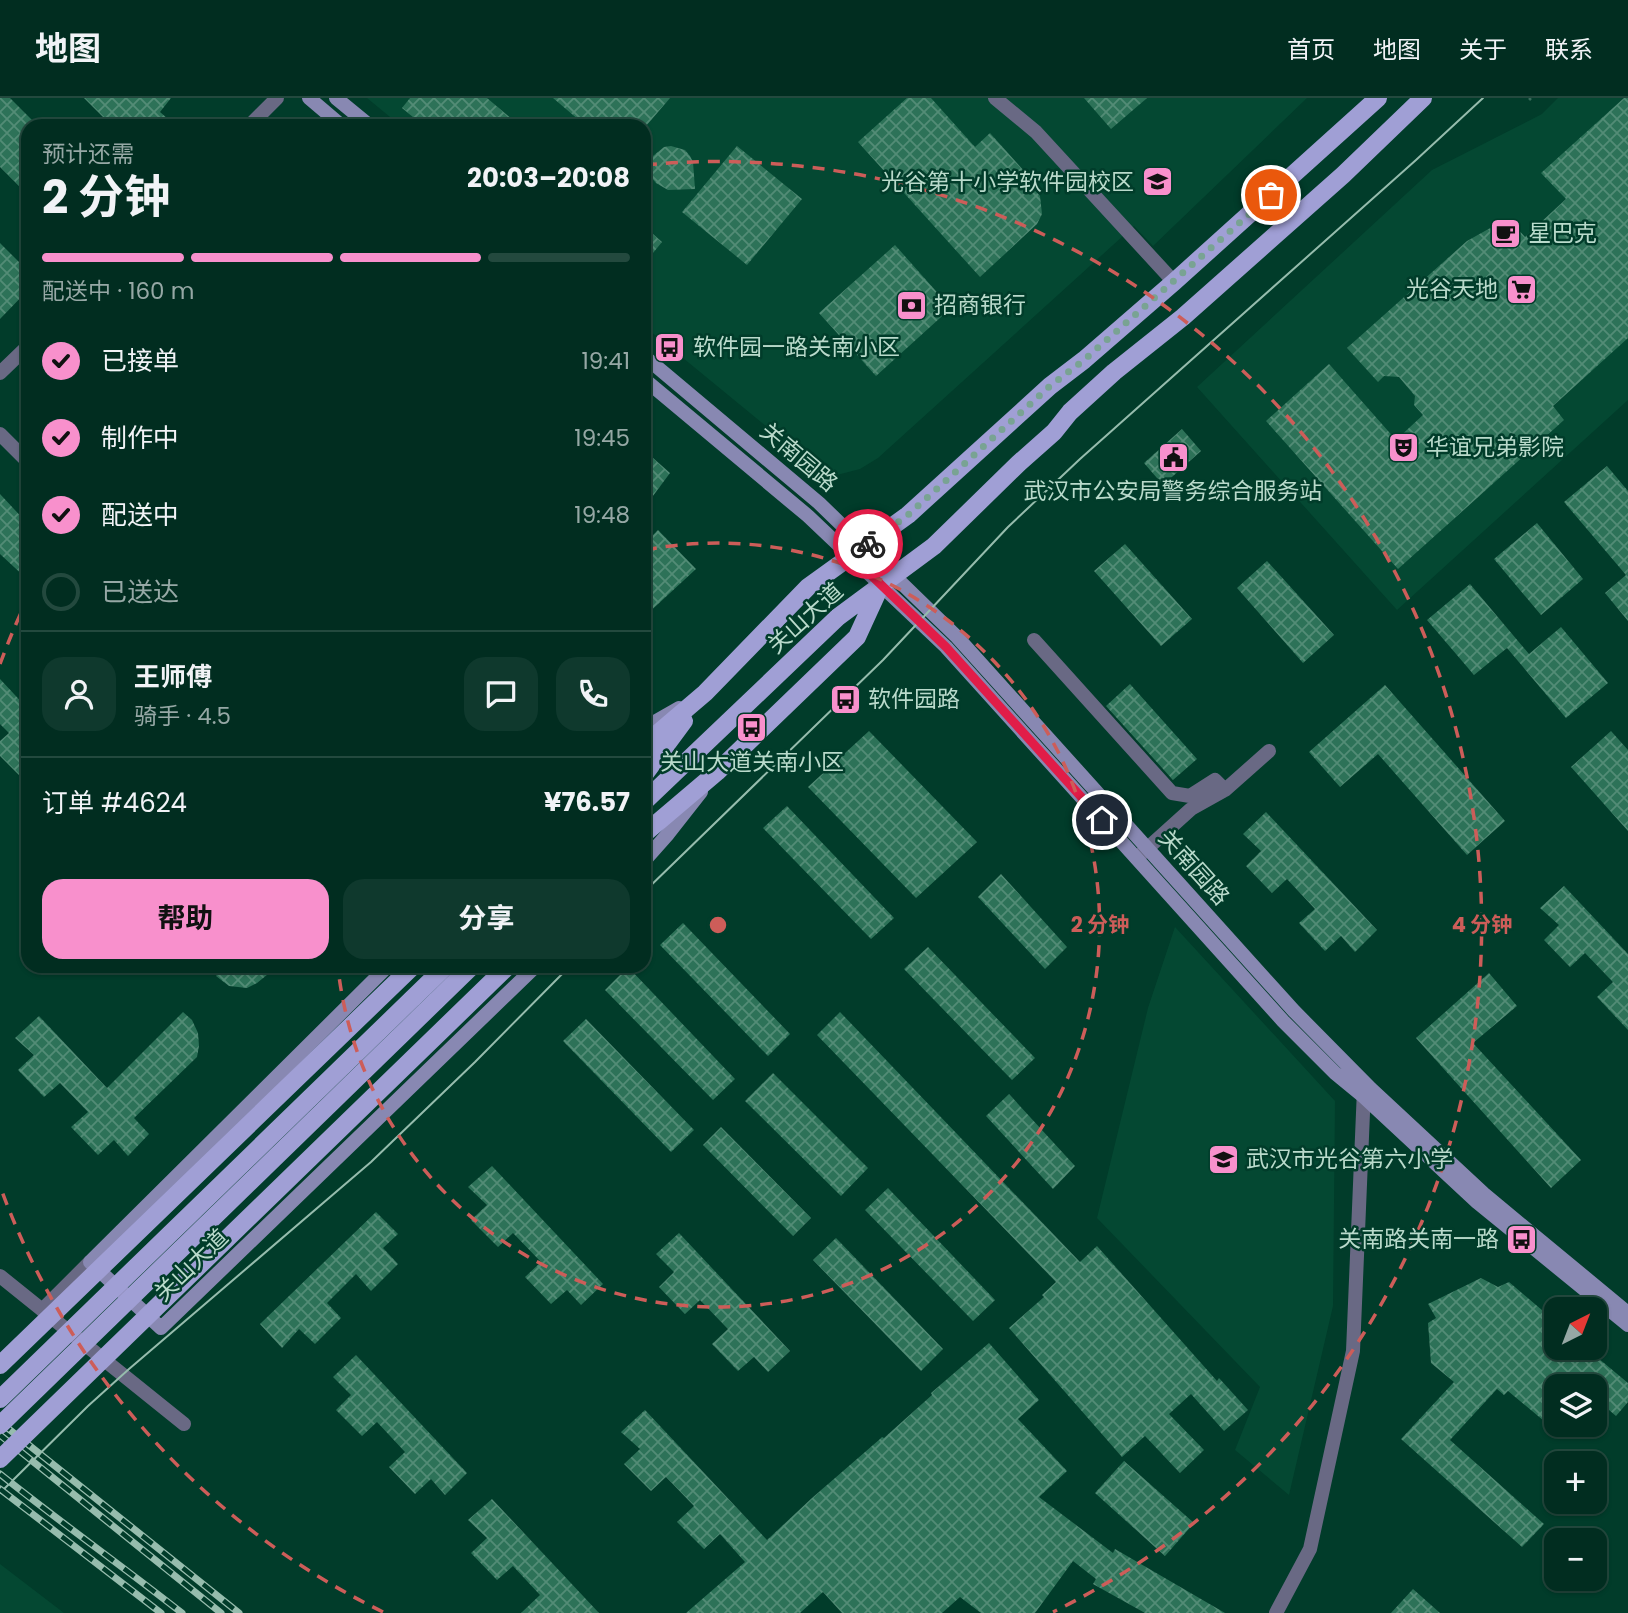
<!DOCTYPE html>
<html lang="zh">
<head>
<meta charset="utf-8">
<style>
  body { margin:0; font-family:Poppins,"Noto Sans SC",sans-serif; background:#0f392d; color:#f1f3f6; height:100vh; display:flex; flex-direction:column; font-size:26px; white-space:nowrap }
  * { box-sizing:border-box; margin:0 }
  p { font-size:23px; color:#96a8a5 }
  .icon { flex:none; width:38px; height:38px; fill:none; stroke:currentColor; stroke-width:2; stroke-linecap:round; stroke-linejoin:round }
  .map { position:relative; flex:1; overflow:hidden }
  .details { position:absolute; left:21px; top:21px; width:630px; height:854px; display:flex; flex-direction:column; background:#012d20; border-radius:21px; box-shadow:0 2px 5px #0004,0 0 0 2px #23493e }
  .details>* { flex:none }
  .needle { width:46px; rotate:42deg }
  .controls { position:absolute; left:1544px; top:1199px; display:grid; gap:14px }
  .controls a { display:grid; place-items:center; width:63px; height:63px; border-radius:14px; background:#012d20; box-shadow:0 2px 5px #0004,0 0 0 2px #23493e; font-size:35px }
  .pin { position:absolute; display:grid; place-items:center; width:60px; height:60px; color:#fff; margin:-30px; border:4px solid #fff; border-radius:50%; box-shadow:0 2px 7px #0007 }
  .courier { position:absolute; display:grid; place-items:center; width:70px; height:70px; margin:-35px; border:5px solid #e11d48; border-radius:50%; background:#fff; color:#222; box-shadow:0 2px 9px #0007 }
  .headline em { font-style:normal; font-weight:700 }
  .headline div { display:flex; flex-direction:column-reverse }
  .headline { display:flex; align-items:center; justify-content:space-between; height:119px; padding:0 21px }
  h1 { font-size:46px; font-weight:700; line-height:52px }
  .bar { display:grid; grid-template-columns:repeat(4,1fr); gap:10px 7px; align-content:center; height:84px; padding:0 21px }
  .bar i { height:9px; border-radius:5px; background:#23493e }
  .bar .current { background:#f890cc }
  .bar p { grid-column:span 4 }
  .line { display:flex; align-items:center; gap:18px; padding:0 21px; border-top:2px solid #23493e }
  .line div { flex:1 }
  .round { display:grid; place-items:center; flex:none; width:74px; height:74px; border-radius:21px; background:#0f392d }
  ol { padding:0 21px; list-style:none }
  li { display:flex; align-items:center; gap:21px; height:77px }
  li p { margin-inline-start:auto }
  li .icon { padding:7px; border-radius:50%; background:#f890cc; color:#111; stroke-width:4 }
  li:last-child { color:#96a8a5 }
  li i { width:38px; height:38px; border:4px solid #23493e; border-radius:50% }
  .cta { display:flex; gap:14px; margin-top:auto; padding:14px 21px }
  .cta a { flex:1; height:80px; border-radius:21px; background:#f890cc; color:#111; font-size:28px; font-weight:700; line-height:80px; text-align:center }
  .cta a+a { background:#0f392d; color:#f1f3f6 }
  header { display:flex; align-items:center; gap:42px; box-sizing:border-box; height:98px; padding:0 35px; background:#012d20; border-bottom:2px solid #23493e }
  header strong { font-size:33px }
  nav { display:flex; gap:38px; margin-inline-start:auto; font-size:24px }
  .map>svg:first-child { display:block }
  .built { fill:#044832 }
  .building { fill:url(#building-cross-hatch) }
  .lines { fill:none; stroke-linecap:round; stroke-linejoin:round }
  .path { stroke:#396c5b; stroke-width:2.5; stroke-dasharray:5 3.5; stroke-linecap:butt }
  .street { stroke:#696984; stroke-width:14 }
  .secondary { stroke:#8888b2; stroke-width:14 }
  .primary { stroke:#a09fd5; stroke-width:18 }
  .tram { stroke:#96bcad; stroke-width:2 }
  .rail-casing { stroke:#96bcad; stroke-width:7 }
  .rail { stroke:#013c2a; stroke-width:4.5; stroke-dasharray:13; stroke-linecap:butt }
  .primary-bridge { stroke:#a09fd5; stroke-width:18 }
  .done { stroke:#79a393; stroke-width:7; stroke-dasharray:0 12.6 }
  .route { stroke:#e11d48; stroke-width:9 }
  .ring { fill:none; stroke:#cd5d59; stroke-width:3.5; stroke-dasharray:12 9 }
  .labels { text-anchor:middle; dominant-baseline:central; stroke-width:5; stroke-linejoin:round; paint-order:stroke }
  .poi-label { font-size:23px; fill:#b9dacb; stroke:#013c2a; text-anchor:start }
  .street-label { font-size:23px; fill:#b9dacb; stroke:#013c2a }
  .centre { fill:#cd5d59; stroke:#013c2a; stroke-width:3.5 }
  .ring-label { font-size:21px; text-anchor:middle; font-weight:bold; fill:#cd5d59; stroke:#013c2a; stroke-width:5; stroke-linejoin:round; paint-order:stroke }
</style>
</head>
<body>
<header>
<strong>地图</strong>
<nav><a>首页</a><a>地图</a><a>关于</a><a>联系</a></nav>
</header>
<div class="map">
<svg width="1628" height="1515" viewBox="0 0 1628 1515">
  <defs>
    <pattern id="building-cross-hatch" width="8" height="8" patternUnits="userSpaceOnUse" patternTransform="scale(1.75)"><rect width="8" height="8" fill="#2d7258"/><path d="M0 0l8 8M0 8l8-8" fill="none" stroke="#538c76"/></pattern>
  </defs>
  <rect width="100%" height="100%" fill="#013c2a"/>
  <path class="built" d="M367,0H1307L1153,148L1134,128L878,360L860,371L833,378L817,370L644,228V28H401Z
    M1558,0H1628V302L1397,512L1197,289L1432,72L1542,16Z
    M1175,829L1335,1003L1333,1208L1289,1397L1235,1352L1260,1289L1097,1120L1148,910Z
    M0,1466L64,1515H0Z"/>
  <path class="building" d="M0,0H10L38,28H28V97L0,69Z
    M84,0H171L160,14L176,28H112Z
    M410,0H487L520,28H424L402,10Z
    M553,0H670L646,28H586Z
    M907,0H931L975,49L990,35L1033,83L1030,85L1040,98L1042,116L1037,126L980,179L858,44Z
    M1084,0H1147L1111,31Z
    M1624,0H1628V240L1553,308L1564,322L1398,471L1266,323L1329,266L1396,342L1423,317L1414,307L1415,298L1399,279L1384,278L1378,284L1347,250L1467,143L1501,124H1505L1516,129L1525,139L1566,101L1541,75Z
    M671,48L685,52L690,58L693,64L695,91L668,92L656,85L651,79L650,65L653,58L664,49Z
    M737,48L802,101L747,167L682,114Z
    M644,128L662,144L644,166Z
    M0,145L28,173V192L0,221Z
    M895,147L951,210L876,278L819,215Z
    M1182,331L1201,353L1163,387L1144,365Z
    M644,352L670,375L644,410Z
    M1607,368L1628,393V523L1605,495L1626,477L1564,404Z
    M0,396L28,426V482L0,456Z
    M1537,425L1583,481L1541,517L1494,461Z
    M658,432L696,471L644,519V446Z
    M1125,446L1192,521L1161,548L1094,473Z
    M1267,463L1334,537L1303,565L1237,490Z
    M1470,486L1529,556L1561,529L1608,585L1566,620L1507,550L1474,577L1427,522Z
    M0,581L28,611V669L19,677L0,658V643L9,635L0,626Z
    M1130,586L1197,661L1173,682L1106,608Z
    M1385,587L1505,723L1467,757L1378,656L1340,689L1309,654Z
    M869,633L977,744L916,800L808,689Z
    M1611,633L1628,652V733L1571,669Z
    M787,708L894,820L871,841L763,730Z
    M1266,714L1377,832L1355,854L1341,838L1325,853L1299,825L1315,811L1287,781L1272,795L1246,768L1261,753L1243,736Z
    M1001,776L1067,849L1045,871L978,799Z
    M1564,788L1628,856V932L1597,899L1613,884L1585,855L1570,869L1544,842L1559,827L1540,810Z
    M683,825L790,936L768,958L660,847Z
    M928,849L1035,960L1012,982L904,871Z
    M225,868H278L257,885L247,890L229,888L216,878Z
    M628,869L735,981L713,1002L605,892Z
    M1489,875L1517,908L1473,945L1581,1062L1551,1090L1416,940Z
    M183,914L192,922L198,935L199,948L197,959L134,1020L149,1036L128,1058L114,1042L98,1057L71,1029L88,1014L60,985L44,999L18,972L34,957L15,940L39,918L107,990Z
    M840,914L1080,1164L1097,1148L1217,1283L1219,1280L1248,1312L1224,1333L1191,1296L1169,1316L1204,1352L1180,1375L1145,1338L1122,1359L1009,1230L1044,1199L1042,1197L1056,1184L817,937Z
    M586,921L694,1032L671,1054L563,943Z
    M773,975L868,1070L841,1098L745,1003Z
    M1009,996L1075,1068L1053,1091L986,1018Z
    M721,1029L811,1120L793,1138L703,1047Z
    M492,1068L603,1186L581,1207L567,1192L551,1206L525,1179L541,1164L513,1135L498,1149L471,1122L487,1107L468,1089Z
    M888,1090L995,1202L973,1223L865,1112Z
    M376,1114L398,1136L383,1150L398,1166L371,1193L356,1176L327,1205L341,1220L315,1246L299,1231L282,1250L260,1226Z
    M679,1135L790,1253L768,1274L754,1259L738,1273L712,1246L728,1231L700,1202L685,1216L659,1189L674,1174L656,1156Z
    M836,1140L943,1251L921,1273L813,1162Z
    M1481,1180L1498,1189L1509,1184L1556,1224V1250H1586L1628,1285V1304L1616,1318L1594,1299V1288H1556V1333L1508,1293L1504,1297L1497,1291L1450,1342L1544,1426L1522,1449L1401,1341L1454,1284L1431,1265L1428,1225L1436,1220L1428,1206Z
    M989,1245L1039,1302L1018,1321L1067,1373L1039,1399L1113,1455L1115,1451L1225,1515H1145L1093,1486L1096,1481L1073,1463L1035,1515H981L960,1499L942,1515H842L823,1494L800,1515H686L745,1464L720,1436L704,1451L677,1424L694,1408L666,1379L651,1393L624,1366L640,1351L621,1334L645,1312L767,1442L812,1400L880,1341L882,1339L884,1340L932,1297L931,1295Z
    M356,1257L467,1375L445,1397L431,1381L415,1396L389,1369L405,1354L377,1324L362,1338L336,1312L351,1297L333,1279Z
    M1124,1363L1194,1425L1165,1458L1095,1395Z
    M492,1401L599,1515H521L540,1497L513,1468L497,1482L471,1455L487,1440L468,1422Z
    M1413,1491L1440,1515H1391Z"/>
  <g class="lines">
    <path class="path" d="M1529,0L1531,2"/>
    <path class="street" d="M995,0L1036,34L1174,184
      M249,28L277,0
      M0,275L28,248
      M0,336L28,364
      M1034,542L1172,695L1190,698L1215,682L1225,692
      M1140,757L1191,711L1225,692L1269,653
      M0,1178L184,1326
      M42,1212L90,1164
      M1276,1515L1310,1451L1353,1253L1364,991"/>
    <path class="secondary" d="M309,0L342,28
      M336,0L370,28
      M644,258L819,405L957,539L1294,913L1371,991L1484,1096L1628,1215
      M644,281L808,418L946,549L1283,923L1335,975L1363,998L1477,1104L1628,1227
      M644,630L679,610
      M644,763L668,736L701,694
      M388,868L90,1164L161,1230L536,868"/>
    <path class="primary" d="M644,647L705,595L808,489L908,417L1050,288L1084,262L1174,184L1378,0
      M644,677L684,623
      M644,704L838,519L934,448L1019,365L1054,334L1070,314L1114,274L1183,219L1343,77L1423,0
      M644,736L717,674L857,539L879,491"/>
    <path class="tram" d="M644,794L883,562L1008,429L1080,361L1416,62L1483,0
      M0,1395L88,1308L129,1271L371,1064L475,964L570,868"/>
    <defs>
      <path id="rail" d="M0,1324L239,1515
        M0,1337L221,1515
        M0,1376C60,1424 122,1468 182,1515
        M0,1391L161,1515"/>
    </defs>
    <use href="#rail" class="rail-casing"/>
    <use href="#rail" class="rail"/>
    <path class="primary-bridge" d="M0,1267L413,868
      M0,1301L446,868
      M0,1327L472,868
      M0,1361L508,868"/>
  </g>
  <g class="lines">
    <path class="done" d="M868,446L908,417L1050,288L1084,262L1271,97"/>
    <path class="route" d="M868,446L851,458L946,549L1102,722"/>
  </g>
  <g class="ring">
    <path d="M645 452A382 382 0 1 1 338 870"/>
    <path d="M383 1514A764 764 0 0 1 0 1088M0 566A764 764 0 0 1 26 504M645 67A764 764 0 0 1 1053 1514"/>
  </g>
  <defs>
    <symbol id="school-square" viewBox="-11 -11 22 22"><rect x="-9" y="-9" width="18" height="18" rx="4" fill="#f890cc" stroke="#013c2a"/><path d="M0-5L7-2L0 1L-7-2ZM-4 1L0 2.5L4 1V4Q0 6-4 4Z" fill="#111"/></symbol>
    <symbol id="cafe-square" viewBox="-11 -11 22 22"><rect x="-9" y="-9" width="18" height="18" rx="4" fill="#f890cc" stroke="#013c2a"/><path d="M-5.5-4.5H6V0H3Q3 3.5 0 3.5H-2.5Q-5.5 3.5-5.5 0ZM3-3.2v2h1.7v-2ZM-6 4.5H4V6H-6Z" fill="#111"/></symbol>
    <symbol id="supermarket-square" viewBox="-11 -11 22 22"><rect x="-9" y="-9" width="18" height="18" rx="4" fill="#f890cc" stroke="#013c2a"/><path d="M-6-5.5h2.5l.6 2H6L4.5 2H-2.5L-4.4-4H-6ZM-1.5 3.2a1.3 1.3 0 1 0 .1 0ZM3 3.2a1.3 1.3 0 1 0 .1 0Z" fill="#111"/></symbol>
    <symbol id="bank-square" viewBox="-11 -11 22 22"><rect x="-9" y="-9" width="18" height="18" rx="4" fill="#f890cc" stroke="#013c2a"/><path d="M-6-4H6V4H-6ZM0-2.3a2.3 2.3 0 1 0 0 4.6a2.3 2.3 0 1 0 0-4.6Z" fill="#111"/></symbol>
    <symbol id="bus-square" viewBox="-11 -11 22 22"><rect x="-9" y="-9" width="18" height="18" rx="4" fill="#f890cc" stroke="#013c2a"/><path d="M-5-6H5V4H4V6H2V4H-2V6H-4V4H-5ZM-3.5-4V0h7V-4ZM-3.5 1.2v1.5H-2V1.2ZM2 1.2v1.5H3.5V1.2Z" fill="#111"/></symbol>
    <symbol id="theatre-square" viewBox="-11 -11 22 22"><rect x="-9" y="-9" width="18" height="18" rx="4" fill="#f890cc" stroke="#013c2a"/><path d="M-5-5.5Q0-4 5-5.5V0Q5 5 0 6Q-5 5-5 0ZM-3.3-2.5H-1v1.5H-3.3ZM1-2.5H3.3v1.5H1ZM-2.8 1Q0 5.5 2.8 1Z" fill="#111"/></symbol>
    <symbol id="civic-square" viewBox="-11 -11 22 22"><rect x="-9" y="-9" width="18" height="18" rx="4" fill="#f890cc" stroke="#013c2a"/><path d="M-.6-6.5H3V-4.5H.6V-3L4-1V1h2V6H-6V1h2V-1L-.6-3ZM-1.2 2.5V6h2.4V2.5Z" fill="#111"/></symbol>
  </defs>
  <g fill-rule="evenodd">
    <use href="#school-square" x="1140" y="66" width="35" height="35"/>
    <use href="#cafe-square" x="1488" y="118" width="35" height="35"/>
    <use href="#supermarket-square" x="1504" y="174" width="35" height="35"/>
    <use href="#bank-square" x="894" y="190" width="35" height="35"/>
    <use href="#bus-square" x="652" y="232" width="35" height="35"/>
    <use href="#theatre-square" x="1386" y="332" width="35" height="35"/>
    <use href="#civic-square" x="1156" y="342" width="35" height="35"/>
    <use href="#bus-square" x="828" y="584" width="35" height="35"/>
    <use href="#bus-square" x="734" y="612" width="35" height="35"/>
    <use href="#school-square" x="1206" y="1044" width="35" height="35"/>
    <use href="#bus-square" x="1504" y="1124" width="35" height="35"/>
  </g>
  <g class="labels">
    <g class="poi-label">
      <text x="1134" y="84" text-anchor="end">光谷第十小学软件园校区</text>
      <text x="1528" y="135">星巴克</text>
      <text x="1498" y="191" text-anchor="end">光谷天地</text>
      <text x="934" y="207">招商银行</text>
      <text x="693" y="249">软件园一路关南小区</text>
      <text x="1426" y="349">华谊兄弟影院</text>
      <text x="1173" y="393" text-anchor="middle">武汉市公安局警务综合服务站</text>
      <text x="868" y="601">软件园路</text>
      <text x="752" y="664" text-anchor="middle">关山大道关南小区</text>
      <text x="1246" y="1061">武汉市光谷第六小学</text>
      <text x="1499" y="1141" text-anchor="end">关南路关南一路</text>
    </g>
    <g class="street-label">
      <text transform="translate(799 359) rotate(40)">关南园路</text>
      <text transform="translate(805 520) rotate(-42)">关山大道</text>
      <text transform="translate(1194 769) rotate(48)">关南园路</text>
      <text transform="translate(191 1167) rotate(-44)">关山大道</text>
    </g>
  </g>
  <circle cx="718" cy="827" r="10" class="centre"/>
  <g class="ring-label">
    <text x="1100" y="834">2 分钟</text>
    <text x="1482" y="834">4 分钟</text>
  </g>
</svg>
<div class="controls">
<a><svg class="needle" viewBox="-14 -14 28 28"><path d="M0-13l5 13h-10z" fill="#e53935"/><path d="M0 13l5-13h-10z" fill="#96a8a5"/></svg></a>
<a><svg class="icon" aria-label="layers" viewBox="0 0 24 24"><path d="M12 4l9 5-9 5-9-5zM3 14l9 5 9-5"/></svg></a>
<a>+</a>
<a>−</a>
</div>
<div class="pin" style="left:1271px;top:97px;background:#ea580c"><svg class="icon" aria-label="bag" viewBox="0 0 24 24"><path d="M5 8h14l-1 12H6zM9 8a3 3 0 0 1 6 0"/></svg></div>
<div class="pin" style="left:1102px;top:722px;background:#1f2937"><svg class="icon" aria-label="home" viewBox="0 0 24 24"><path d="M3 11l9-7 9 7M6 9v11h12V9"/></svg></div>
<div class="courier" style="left:868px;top:446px"><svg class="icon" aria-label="bike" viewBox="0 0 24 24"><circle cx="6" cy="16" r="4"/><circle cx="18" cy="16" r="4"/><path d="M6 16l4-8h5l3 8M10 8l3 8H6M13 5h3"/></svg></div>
<section class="details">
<div class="headline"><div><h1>2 分钟</h1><p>预计还需</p></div><em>20:03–20:08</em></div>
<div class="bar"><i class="current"></i><i class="current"></i><i class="current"></i><i></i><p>配送中 · 160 m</p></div>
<ol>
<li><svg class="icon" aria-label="check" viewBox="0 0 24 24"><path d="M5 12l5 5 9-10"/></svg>已接单<p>19:41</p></li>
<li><svg class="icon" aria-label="check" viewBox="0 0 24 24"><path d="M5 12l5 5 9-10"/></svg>制作中<p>19:45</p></li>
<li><svg class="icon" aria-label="check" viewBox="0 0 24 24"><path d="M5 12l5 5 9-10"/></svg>配送中<p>19:48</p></li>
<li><i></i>已送达</li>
</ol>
<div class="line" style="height:126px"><a class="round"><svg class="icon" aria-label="person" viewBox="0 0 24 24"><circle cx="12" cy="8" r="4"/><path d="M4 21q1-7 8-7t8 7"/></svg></a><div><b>王师傅</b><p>骑手 · 4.5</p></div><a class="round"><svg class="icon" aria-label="chat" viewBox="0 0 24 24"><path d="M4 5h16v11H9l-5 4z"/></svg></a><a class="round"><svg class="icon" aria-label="phone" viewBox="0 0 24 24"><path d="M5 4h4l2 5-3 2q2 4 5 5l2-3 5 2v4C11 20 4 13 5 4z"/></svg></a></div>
<div class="line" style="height:91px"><div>订单 #4624</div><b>¥76.57</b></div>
<div class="cta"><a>帮助</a><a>分享</a></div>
</section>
</div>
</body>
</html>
